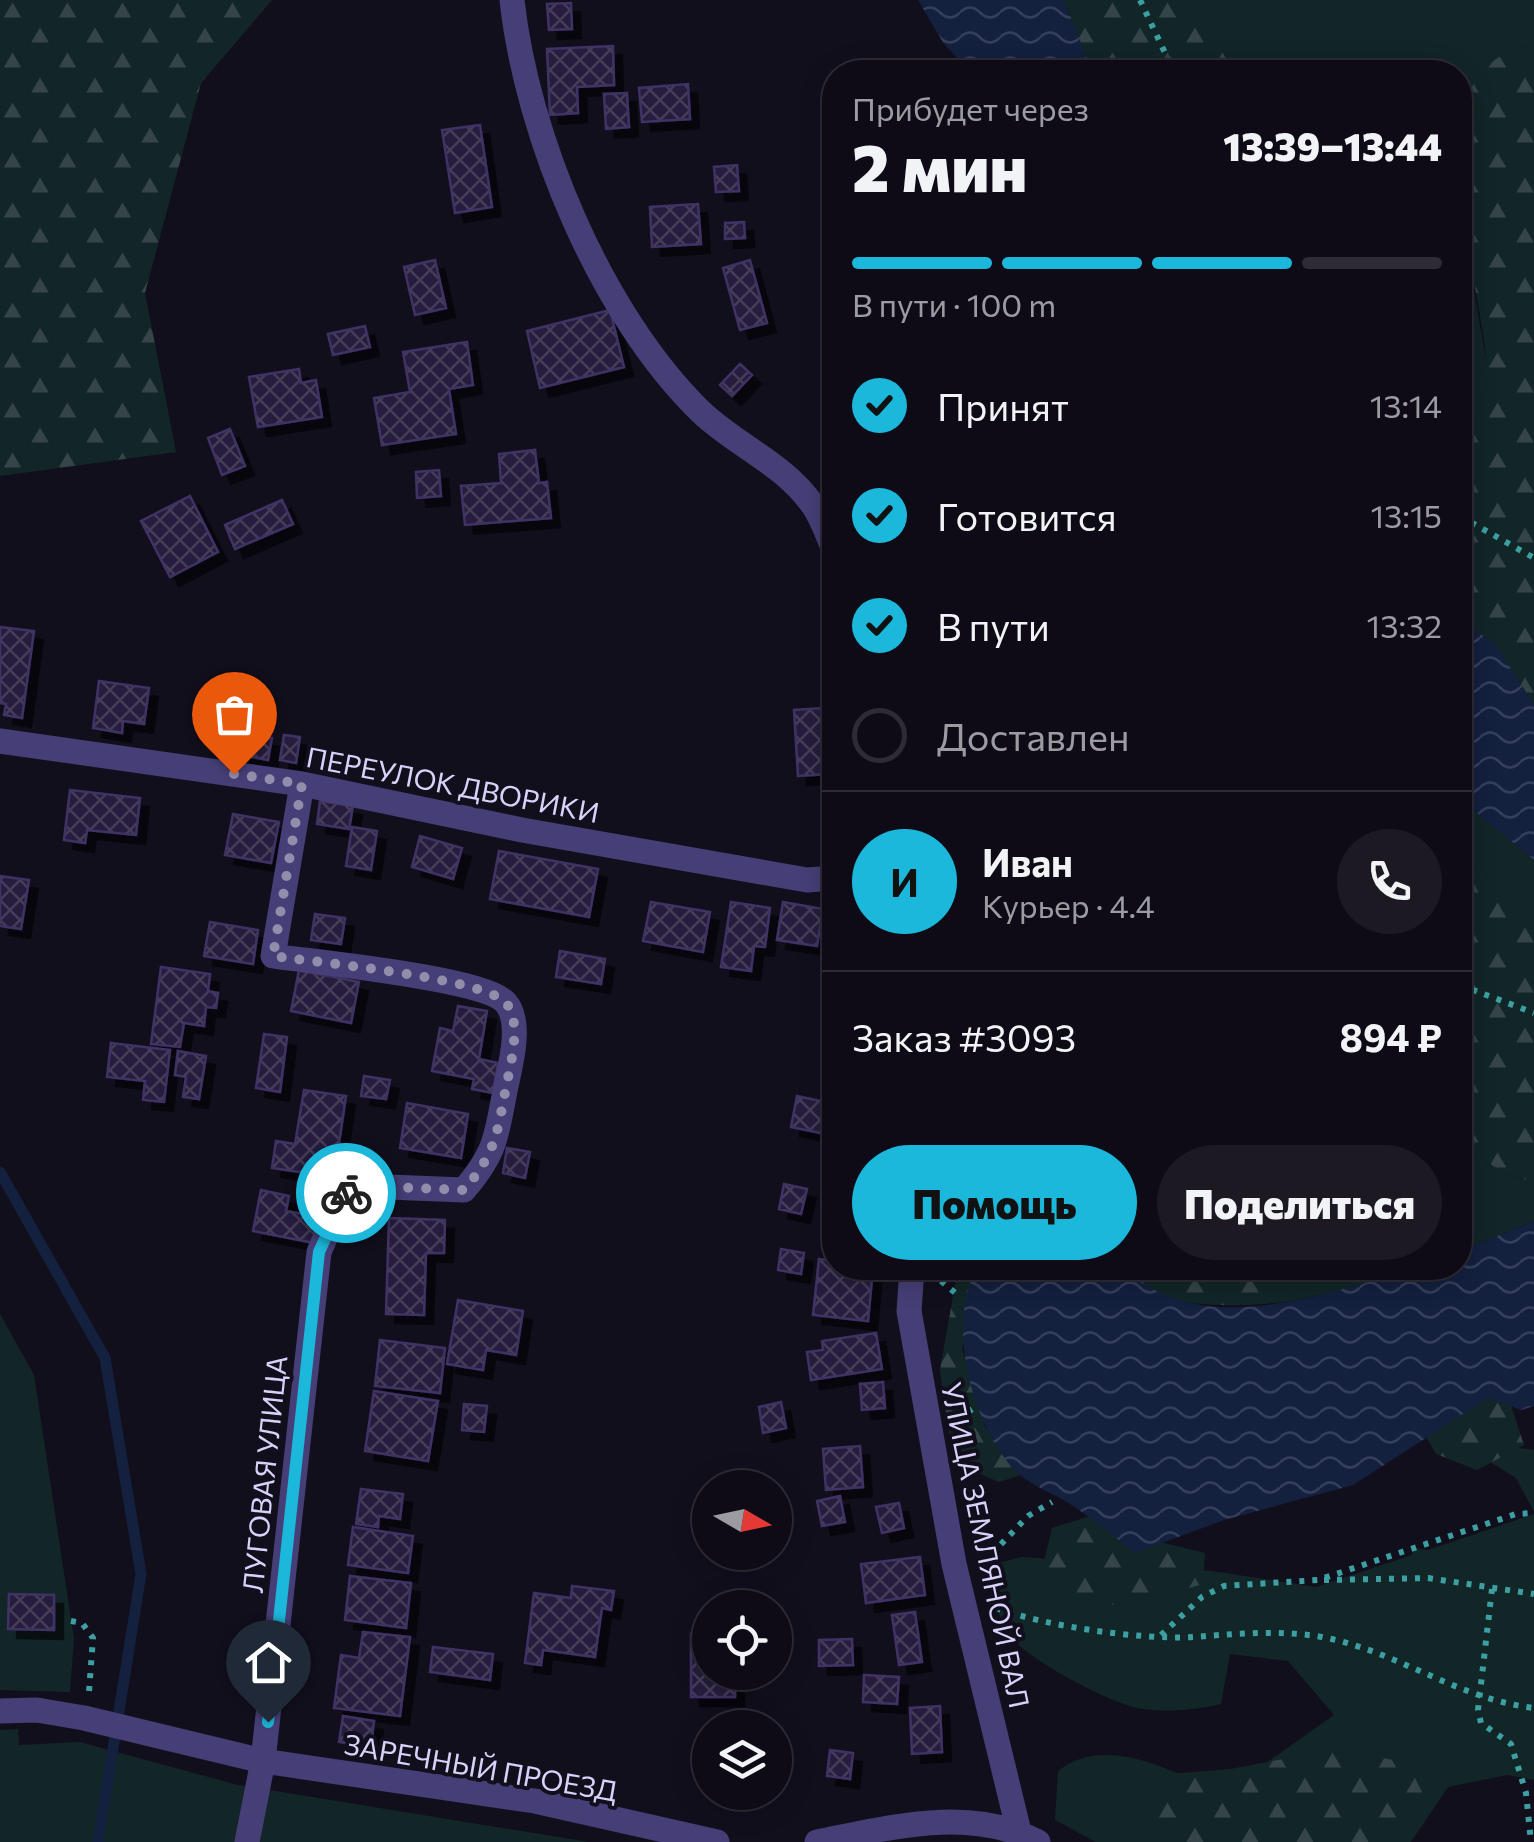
<!DOCTYPE html>
<html lang="ru">
<head>
<meta charset="utf-8">
<style>
  body { margin:0; font-family:Commissioner,sans-serif; background:#1c1923; color:#f1f3f6; height:100vh; display:flex; flex-direction:column; font-size:38px; white-space:nowrap }
  * { box-sizing:border-box; margin:0 }
  p { font-size:32px; color:#9b9ba1 }
  .icon { flex:none; width:55px; height:55px; fill:none; stroke:currentColor; stroke-width:2; stroke-linecap:round; stroke-linejoin:round }
  .map { position:relative; flex:1; overflow:hidden }
  .sheet { position:absolute; left:822px; top:60px; width:650px; height:1220px; display:flex; flex-direction:column; background:#0e0b16; border-radius:40px; box-shadow:0 5px 25px #0003,0 0 0 2px #2e2b35 }
  .sheet>* { flex:none }
  .needle { width:65px; rotate:99deg }
  .fabs { position:absolute; left:692px; top:1470px; display:grid; gap:20px }
  .fabs a { display:grid; place-items:center; width:100px; height:100px; border-radius:50%; background:#0e0b16; box-shadow:0 5px 25px #0003,0 0 0 2px #2e2b35; font-size:50px }
  .pin { position:absolute; display:grid; place-items:center; width:85px; height:85px; color:#fff; margin:-102px -42px; border-radius:50% 50% 50% 0; rotate:-45deg; box-shadow:0 0 10px #0007 }
  .pin .icon { rotate:45deg }
  .courier { position:absolute; display:grid; place-items:center; width:100px; height:100px; margin:-50px; border:8px solid #1cb8db; border-radius:50%; background:#fff; color:#222; box-shadow:0 2px 12px #0007 }
  .summary em { font-style:normal; font-weight:800 }
  .summary div { display:flex; flex-direction:column-reverse }
  .summary { display:flex; align-items:center; justify-content:space-between; height:170px; padding:0 30px }
  h1 { font-size:65px; font-weight:800; line-height:75px }
  .bar { display:grid; grid-template-columns:repeat(4,1fr); gap:15px 10px; align-content:center; height:120px; padding:0 30px }
  .bar i { height:12px; border-radius:8px; background:#2e2b35 }
  .bar .active { background:#1cb8db }
  .bar p { grid-column:span 4 }
  .line { display:flex; align-items:center; gap:25px; padding:0 30px; border-top:2px solid #2e2b35 }
  .line div { flex:1 }
  .round { display:grid; place-items:center; flex:none; width:105px; height:105px; border-radius:52px; background:#1c1923 }
  ol { padding:0 30px; list-style:none }
  li { display:flex; align-items:center; gap:30px; height:110px }
  li p { margin-inline-start:auto }
  li .icon { padding:10px; border-radius:50%; background:#1cb8db; color:#111; stroke-width:4 }
  li:last-child { color:#9b9ba1 }
  li i { width:55px; height:55px; border:5px solid #2e2b35; border-radius:50% }
  .cta { display:flex; gap:20px; margin-top:auto; padding:20px 30px }
  .cta a { flex:1; height:115px; border-radius:60px; background:#1cb8db; color:#111; font-size:40px; font-weight:800; line-height:115px; text-align:center }
  .cta a+a { background:#1c1923; color:#f1f3f6 }
  .map>svg:first-child { display:block }
  .green { fill:#122627 }
  .forest { fill:url(#forest-firs) }
  .water { fill:url(#water-waves) }
  .lines { fill:none; stroke-linecap:round; stroke-linejoin:round }
  .stream { stroke:#13203e; stroke-width:11 }
  .building { fill:url(#building-cross-hatch); stroke:#403265; stroke-width:2.5; filter:url(#shadow) }
  .path { stroke:#3ca0a2; stroke-width:6; stroke-dasharray:5 8; stroke-linecap:butt }
  .minor { stroke:#463f77; stroke-width:25 }
  .done { stroke:#938dac; stroke-width:10; stroke-dasharray:0 18 }
  .route { stroke:#1cb8db; stroke-width:12 }
  .labels { text-anchor:middle; dominant-baseline:central; stroke-width:8; stroke-linejoin:round; paint-order:stroke }
  .street-label { font-size:28px; fill:#d9d1f9; stroke:#120f1d }
</style>
</head>
<body>
<div class="map">
<svg width="1534" height="1842" viewBox="0 0 1534 1842">
  <defs>
    <pattern id="forest-firs" width="22" height="20" patternUnits="userSpaceOnUse" patternTransform="scale(2.5)"><rect width="22" height="20" fill="#122627"/><path d="M5 1l3.5 6h-7zM16 11l3.5 6h-7z" fill="#344447"/></pattern>
    <pattern id="water-waves" width="16" height="10" patternUnits="userSpaceOnUse" patternTransform="scale(2.5)"><rect width="16" height="10" fill="#13203e"/><path d="M0 5q4-4 8 0t8 0" fill="none" stroke="#353f5b"/></pattern>
    <pattern id="building-cross-hatch" width="8" height="8" patternUnits="userSpaceOnUse" patternTransform="scale(2.5)"><rect width="8" height="8" fill="#261d3c"/><path d="M0 0l8 8M0 8l8-8" fill="none" stroke="#453d59"/></pattern>
    <filter id="shadow"><feDropShadow dx="9" dy="9" stdDeviation="0" flood-color="#0009"/></filter>
  </defs>
  <rect width="100%" height="100%" fill="#120f1d"/>
  <path class="green" d="M1193,0H1534V45C1492,51 1471,83 1460,123V72H1243L1230,61Z
    M1460,213L1488,370L1485,402L1471,432H1460Z
    M1460,799L1534,860V925L1518,923L1481,869L1460,857Z
    M1460,1143L1505,1174L1534,1182V1221L1460,1251Z
    M1317,1268H1417L1376,1283L1292,1301L1304,1274Z
    M0,1314L34,1375L74,1639L70,1692L0,1690Z
    M1498,1445L1534,1450V1512L1516,1478L1479,1455Z
    M1534,1514V1780L1507,1775L1448,1787L1411,1842H1096L1055,1820L1058,1771C1106,1733 1174,1772 1222,1794L1334,1715L1288,1661L1230,1654L1221,1704C1195,1710 1164,1713 1138,1708C1109,1703 1011,1652 1002,1625C996,1607 997,1583 995,1564L1022,1557L1212,1571L1316,1587L1412,1555L1414,1548L1428,1550Z
    M18,1729L19,1745L80,1742L238,1785L589,1842H0V1730Z"/>
  <path class="forest" d="M0,0H272L201,83L145,293L176,452L0,476Z
    M1064,0H1193L1230,61L1243,72H1092Z
    M1534,45V705L1496,645L1460,619V432H1471C1481,412 1487,396 1487,374C1488,291 1397,66 1534,45Z
    M1460,857L1481,869L1518,922L1534,925V1182L1505,1174L1460,1143Z
    M958,1268H984L962,1349L985,1427L1020,1475L999,1482L953,1462L940,1370Z
    M1127,1268H1317L1304,1275L1292,1301C1252,1306 1144,1315 1127,1268Z
    M1502,1378L1524,1445L1477,1470L1436,1454L1412,1412Z
    M1100,1513L1136,1536L1205,1553L1203,1584L1134,1604L1062,1605L1040,1579L1052,1528Z
    M1329,1750L1407,1762L1425,1798L1387,1842H1170L1142,1809L1157,1775L1231,1769Z"/>
  <path class="water" d="M918,0H1064L1092,72H971L944,44Z
    M1460,619L1496,645L1534,705V860L1460,799Z
    M1534,1221V1406L1521,1410L1488,1398L1353,1485L1224,1520L1135,1553C1113,1536 1091,1517 1067,1502C1052,1493 1033,1486 1020,1475C974,1434 943,1322 978,1268H1126C1131,1279 1139,1281 1149,1287C1225,1332 1335,1291 1413,1269C1427,1265 1445,1268 1460,1268V1251Z"/>
  <g class="lines">
    <path class="stream" d="M0,1172L105,1358L141,1574L98,1842"/>
  </g>
  <path class="building" d="M571,3L572,29L549,30L547,4Z
    M613,46L614,85L577,87L578,113L550,115L547,49Z
    M688,84L690,119L642,122L639,88Z
    M627,93L629,127L606,129L604,94Z
    M480,125L492,207L455,213L442,130Z
    M737,165L739,191L716,192L714,167Z
    M698,204L701,244L652,247L650,207Z
    M744,222L745,238L725,239V223Z
    M435,260L446,308L415,315L404,267Z
    M750,260L767,323L740,330L723,268Z
    M610,310L624,367L540,388L527,331Z
    M365,326L370,347L333,355L328,334Z
    M467,342L473,385L449,389L456,434L382,445L374,398L410,392L403,352Z
    M740,364L752,375L732,396L720,385Z
    M299,369L301,383L316,380L322,417L258,427L249,377Z
    M230,429L245,466L222,475L208,438Z
    M535,450L539,483L547,482L551,518L465,525L461,486L501,483L499,454Z
    M439,470L441,496L417,498L416,472Z
    M190,496L218,552L170,577L141,521Z
    M282,500L293,524L235,549L225,525Z
    M0,627L34,631L22,718L4,715L6,704L0,703Z
    M99,681L149,688L144,724L123,721L122,733L93,728Z
    M823,708L828,774L798,776L794,710Z
    M245,734L272,738L268,760L241,755Z
    M284,735L300,737L296,763L280,760Z
    M70,790L140,798L136,835L87,830L85,843L64,840Z
    M320,801L353,806L349,829L317,824Z
    M233,814L279,822L271,863L225,855Z
    M352,827L377,831L371,870L346,866Z
    M420,836L462,848L453,879L412,867Z
    M499,851L598,869L589,917L490,899Z
    M0,876L29,880L21,929L0,926Z
    M651,902L710,912L703,952L643,941Z
    M731,902L770,908L765,947L754,946L751,971L721,967Z
    M783,902L823,909L817,946L777,940Z
    M315,914L345,918L341,944L311,940Z
    M210,922L258,930L253,964L204,956Z
    M560,951L605,959L601,984L556,977Z
    M161,967L210,974L208,991L218,993L216,1008L206,1007L204,1026L184,1023L180,1047L151,1044Z
    M299,970L359,982L351,1023L291,1011Z
    M458,1006L487,1011L479,1059L498,1063L493,1093L472,1089L474,1079L432,1071L440,1028L453,1031Z
    M264,1034L287,1037L280,1092L256,1088Z
    M111,1043L170,1050L164,1102L143,1100L145,1081L107,1077Z
    M178,1051L206,1056L199,1099L183,1097L186,1077L175,1075Z
    M364,1076L390,1080L386,1099L361,1096Z
    M304,1090L346,1096L334,1177L272,1168L276,1141L295,1144Z
    M797,1096L835,1104V1136L791,1127Z
    M407,1103L468,1114L461,1158L400,1148Z
    M507,1148L530,1152L525,1178L503,1173Z
    M784,1184L807,1189L801,1214L779,1209Z
    M261,1190L289,1196L286,1211L319,1217L314,1243L253,1231Z
    M389,1218L445,1220L444,1253H426L424,1315L386,1314Z
    M781,1249L804,1253L801,1274L778,1270Z
    M819,1259L835,1261V1268H873L868,1321L813,1315Z
    M458,1300L523,1311L516,1355L486,1350L483,1370L447,1364Z
    M876,1333L882,1369L811,1380L807,1352L823,1350L822,1341Z
    M380,1340L445,1348L440,1393L375,1386Z
    M883,1382L885,1408L862,1410L860,1384Z
    M374,1391L438,1401L428,1461L365,1451Z
    M781,1402L786,1428L763,1433L759,1407Z
    M464,1404L487,1406L484,1432L462,1430Z
    M860,1446L863,1487L826,1490L823,1449Z
    M361,1489L403,1494L400,1519L379,1516L378,1527L356,1524Z
    M840,1496L845,1522L822,1526L817,1501Z
    M899,1503L904,1528L882,1533L876,1507Z
    M353,1527L413,1536L408,1573L348,1565Z
    M920,1557L925,1595L866,1603L861,1564Z
    M350,1576L411,1583L406,1628L345,1620Z
    M572,1586L614,1591L611,1610L602,1608L595,1657L543,1650L541,1665L525,1663L534,1593L571,1598Z
    M9,1594L54,1595V1630L8,1629Z
    M915,1612L922,1662L899,1665L892,1615Z
    M363,1632L410,1637L400,1716L334,1708L341,1655L359,1658Z
    M691,1634H710V1672H735V1697H691Z
    M852,1639L853,1665L819,1666V1640Z
    M433,1647L493,1654L490,1680L430,1672Z
    M864,1675L899,1677L897,1704L863,1702Z
    M940,1706L942,1752L912,1754L910,1708Z
    M343,1716L374,1721L371,1747L339,1742Z
    M830,1750L853,1753L850,1779L827,1776Z"/>
  <g class="lines">
    <path class="path" d="M1140,0L1174,72
      M1460,516L1534,558
      M1460,806L1462,801
      M1460,985L1534,1013
      M941,1281L959,1296
      M957,1419L977,1406
      M983,1563L1028,1516L1052,1502
      M1324,1580L1428,1578L1534,1594
      M1492,1589L1478,1710L1481,1723L1511,1744L1526,1793L1531,1842
      M996,1608C1045,1626 1140,1640 1193,1637C1234,1634 1275,1630 1316,1636C1393,1648 1456,1699 1534,1708
      M71,1621L82,1623L93,1638L89,1692
      M1161,1635L1202,1597L1224,1586L1318,1580L1516,1514L1534,1513"/>
    <path class="minor" d="M512,0C527,137 601,314 700,411C735,445 783,463 812,504C822,517 828,537 835,552
      M0,741L302,784L522,830L807,880L835,878
      M912,1268L909,1311L954,1564L1019,1832
      M0,1711L37,1710L84,1718L263,1761L535,1801L717,1842
      M247,1842L263,1761L319,1252L344,1195L363,1186L464,1190C498,1150 496,1135 506,1086C511,1063 522,1022 506,1003C485,978 313,962 273,956L302,784
      M817,1842C889,1828 970,1805 1038,1842"/>
  </g>
  <g class="lines">
    <path class="done" d="M234,774L302,784L273,956C313,962 485,978 506,1003C521,1020 512,1058 508,1078C497,1129 499,1149 464,1190L363,1186L346,1193"/>
    <path class="route" d="M268,1722L319,1252L346,1193"/>
  </g>
  <g class="labels">
    <g class="street-label">
      <text transform="translate(453 784) rotate(11)">ПЕРЕУЛОК ДВОРИКИ</text>
      <text transform="translate(264 1474) rotate(-84)">ЛУГОВАЯ УЛИЦА</text>
      <text transform="translate(986 1545) rotate(78)">УЛИЦА ЗЕМЛЯНОЙ ВАЛ</text>
      <text transform="translate(481 1767) rotate(10)">ЗАРЕЧНЫЙ ПРОЕЗД</text>
    </g>
  </g>
</svg>
<div class="fabs">
<a><svg class="needle" viewBox="-14 -14 28 28"><path d="M0-13l5 13h-10z" fill="#e53935"/><path d="M0 13l5-13h-10z" fill="#9b9ba1"/></svg></a>
<a><svg class="icon" aria-label="locate" viewBox="0 0 24 24"><circle cx="12" cy="12" r="6"/><path d="M12 2v4M12 18v4M2 12h4M18 12h4"/></svg></a>
<a><svg class="icon" aria-label="layers" viewBox="0 0 24 24"><path d="M12 4l9 5-9 5-9-5zM3 14l9 5 9-5"/></svg></a>
</div>
<div class="pin" style="left:234px;top:774px;background:#ea580c"><svg class="icon" aria-label="bag" viewBox="0 0 24 24"><path d="M5 8h14l-1 12H6zM9 8a3 3 0 0 1 6 0"/></svg></div>
<div class="pin" style="left:268px;top:1722px;background:#1f2937"><svg class="icon" aria-label="home" viewBox="0 0 24 24"><path d="M3 11l9-7 9 7M6 9v11h12V9"/></svg></div>
<div class="courier" style="left:346px;top:1193px"><svg class="icon" aria-label="bike" viewBox="0 0 24 24"><circle cx="6" cy="16" r="4"/><circle cx="18" cy="16" r="4"/><path d="M6 16l4-8h5l3 8M10 8l3 8H6M13 5h3"/></svg></div>
<section class="sheet">
<div class="summary"><div><h1>2 мин</h1><p>Прибудет через</p></div><em>13:39–13:44</em></div>
<div class="bar"><i class="active"></i><i class="active"></i><i class="active"></i><i></i><p>В пути · 100 m</p></div>
<ol>
<li><svg class="icon" aria-label="check" viewBox="0 0 24 24"><path d="M5 12l5 5 9-10"/></svg>Принят<p>13:14</p></li>
<li><svg class="icon" aria-label="check" viewBox="0 0 24 24"><path d="M5 12l5 5 9-10"/></svg>Готовится<p>13:15</p></li>
<li><svg class="icon" aria-label="check" viewBox="0 0 24 24"><path d="M5 12l5 5 9-10"/></svg>В пути<p>13:32</p></li>
<li><i></i>Доставлен</li>
</ol>
<div class="line" style="height:180px"><b class="round" style="background:#1cb8db;color:#111">И</b><div><b>Иван</b><p>Курьер · 4.4</p></div><a class="round"><svg class="icon" aria-label="phone" viewBox="0 0 24 24"><path d="M5 4h4l2 5-3 2q2 4 5 5l2-3 5 2v4C11 20 4 13 5 4z"/></svg></a></div>
<div class="line" style="height:130px"><div>Заказ #3093</div><b>894 ₽</b></div>
<div class="cta"><a>Помощь</a><a>Поделиться</a></div>
</section>
</div>
</body>
</html>
